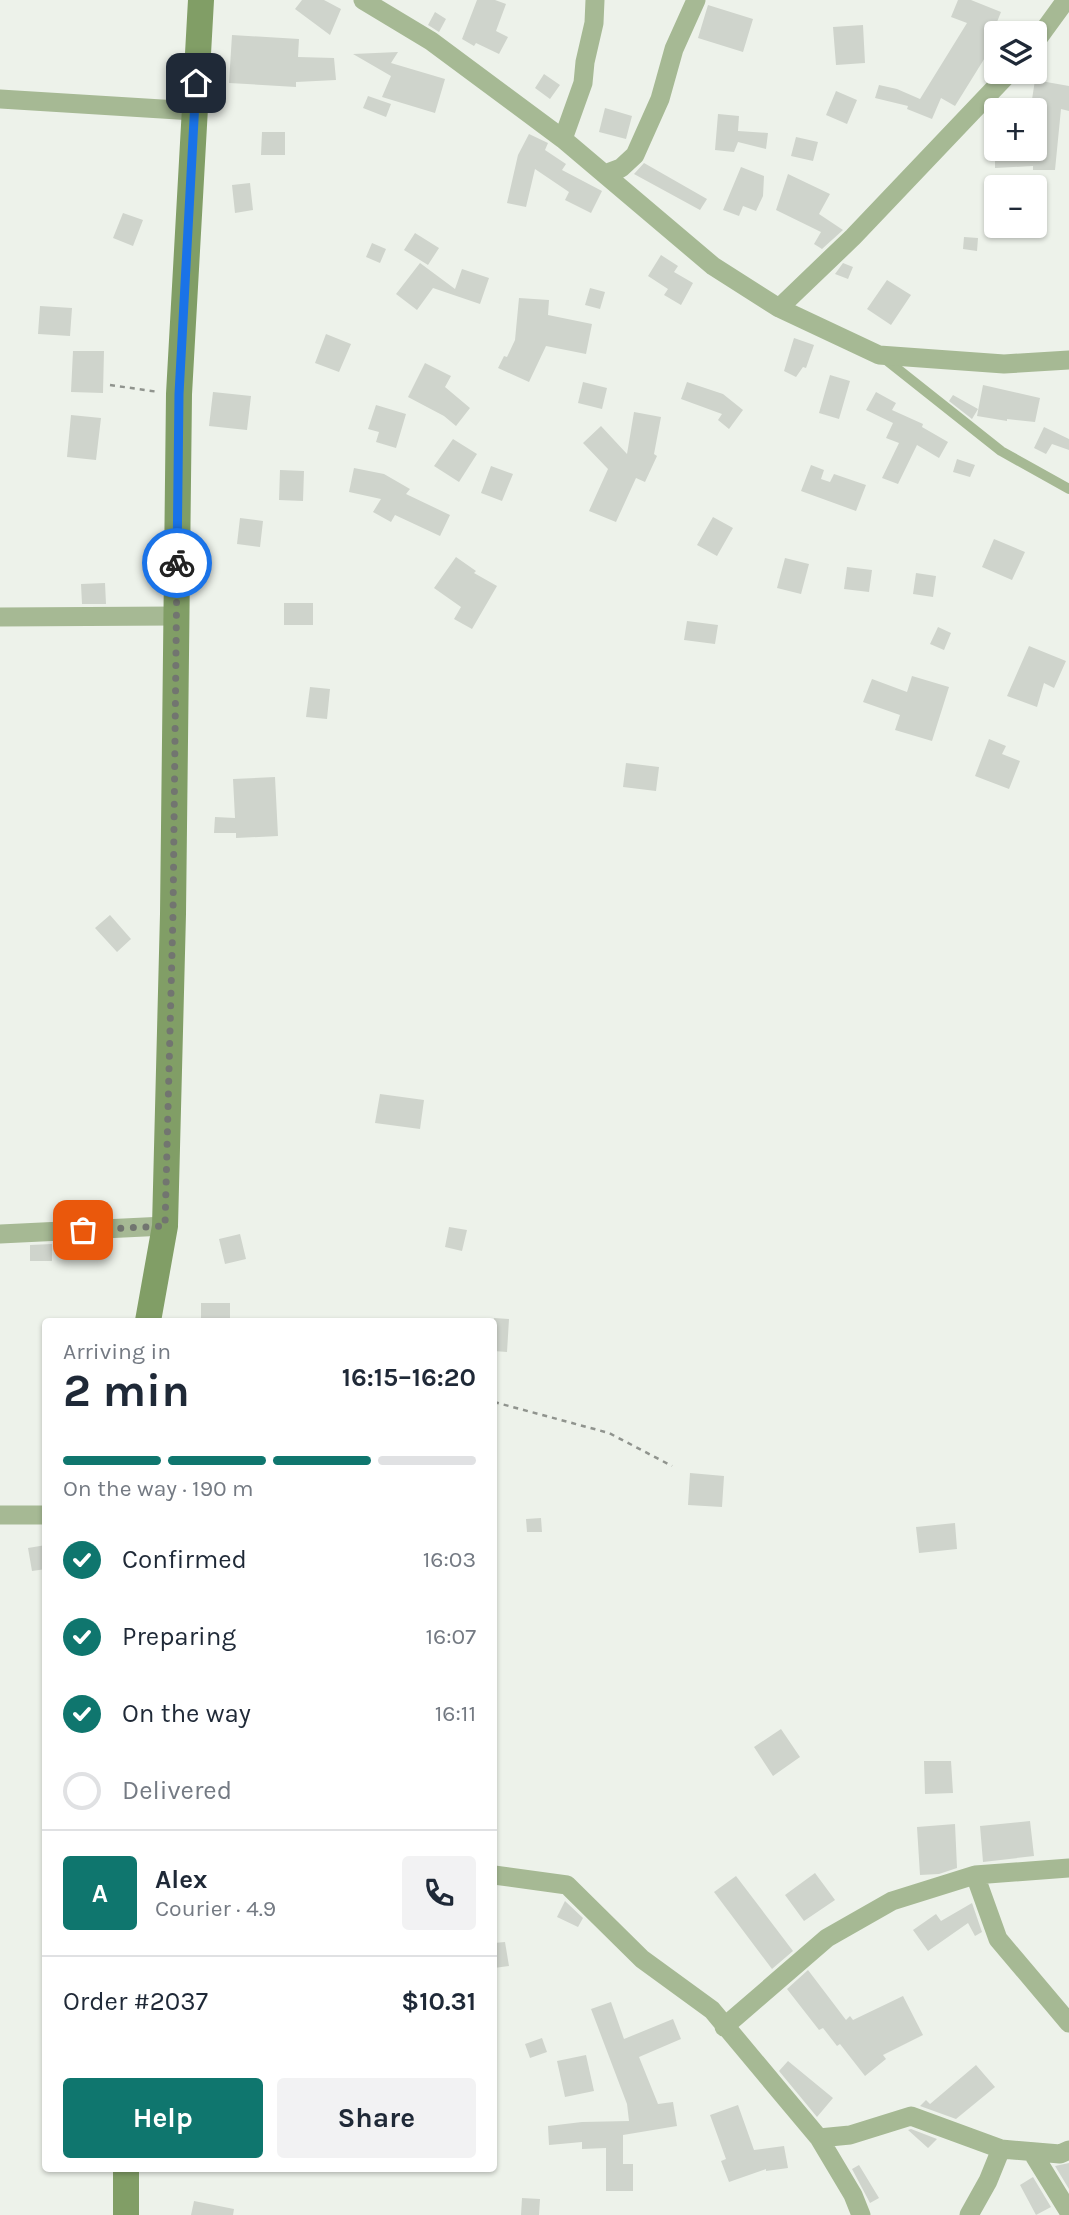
<!DOCTYPE html>
<html lang="en">
<head>
<meta charset="utf-8">
<style>
  body { margin:0; font-family:Karla,sans-serif; background:#f2f2f3; color:#1f2937; height:100vh; display:flex; flex-direction:column; font-size:26px; white-space:nowrap }
  * { box-sizing:border-box; margin:0 }
  p { font-size:23px; color:#747a83 }
  .icon { flex:none; width:38px; height:38px; fill:none; stroke:currentColor; stroke-width:2; stroke-linecap:round; stroke-linejoin:round }
  .map { position:relative; flex:1; overflow:hidden }
  .drawer { position:absolute; left:42px; top:1318px; width:455px; height:854px; display:flex; flex-direction:column; background:#fff; border-radius:7px; box-shadow:0 2px 5px #0004 }
  .drawer>* { flex:none }
  .fabs { position:absolute; left:984px; top:21px; display:grid; gap:14px }
  .fabs a { display:grid; place-items:center; width:63px; height:63px; border-radius:7px; background:#fff; box-shadow:0 2px 5px #0004; font-size:35px }
  .pin { position:absolute; display:grid; place-items:center; width:60px; height:60px; color:#fff; margin:-30px; border-radius:14px; box-shadow:0 4px 10px #0006 }
  .courier { position:absolute; display:grid; place-items:center; width:70px; height:70px; margin:-35px; border:5px solid #1a73e8; border-radius:50%; background:#fff; color:#222; box-shadow:0 2px 9px #0007 }
  .head em { font-style:normal; font-weight:700 }
  .head div { display:flex; flex-direction:column-reverse }
  .head { display:flex; align-items:center; justify-content:space-between; height:119px; padding:0 21px }
  h1 { font-size:46px; font-weight:700; line-height:52px }
  .bar { display:grid; grid-template-columns:repeat(4,1fr); gap:10px 7px; align-content:center; height:84px; padding:0 21px }
  .bar i { height:9px; border-radius:5px; background:#e0e1e3 }
  .bar .current { background:#0f766e }
  .bar p { grid-column:span 4 }
  .line { display:flex; align-items:center; gap:18px; padding:0 21px; border-top:2px solid #e0e1e3 }
  .line div { flex:1 }
  .round { display:grid; place-items:center; flex:none; width:74px; height:74px; border-radius:7px; background:#f2f2f3 }
  ol { padding:0 21px; list-style:none }
  li { display:flex; align-items:center; gap:21px; height:77px }
  li p { margin-inline-start:auto }
  li .icon { padding:7px; border-radius:50%; background:#0f766e; color:#fff; stroke-width:4 }
  li:last-child { color:#747a83 }
  li i { width:38px; height:38px; border:4px solid #e0e1e3; border-radius:50% }
  .cta { display:flex; gap:14px; margin-top:auto; padding:14px 21px }
  .cta a { flex:1; height:80px; border-radius:7px; background:#0f766e; color:#fff; font-size:28px; font-weight:700; line-height:80px; text-align:center }
  .cta a+a { background:#f2f2f3; color:#1f2937 }
  .map>svg:first-child { display:block }
  .building { fill:#cfd4cc }
  .lines { fill:none; stroke-linecap:round; stroke-linejoin:round }
  .path { stroke:#90948e; stroke-width:2.5; stroke-dasharray:5 5; stroke-linecap:butt }
  .lane { stroke:#a6b994; stroke-width:10 }
  .street { stroke:#a6b994; stroke-width:19 }
  .secondary { stroke:#819e66; stroke-width:26 }
  .done { stroke:#727570; stroke-width:7; stroke-dasharray:0 12.6 }
  .route { stroke:#1a73e8; stroke-width:9 }
</style>
</head>
<body>
<div class="map">
<svg width="1069" height="2215" viewBox="0 0 1069 2215">
  <rect width="100%" height="100%" fill="#edf2ea"/>
  <path class="building" d="M302,0H324L341,9L330,35L295,9Z
    M477,0H495L506,4L496,31L508,37L499,54L476,43L474,46L462,39Z
    M958,0H971L1001,12L984,54L986,56L955,106L941,98L932,119L907,109L908,106L875,98L879,85L897,89L920,99L967,23L951,17Z
    M708,5L753,19L743,52L698,38Z
    M435,12L446,19L439,32L428,25Z
    M863,25L865,63L836,65L833,27Z
    M232,35L299,39L298,57L334,58L336,80L296,82V87L229,83Z
    M398,52L391,63L445,79L435,113L382,97L391,76L353,54Z
    M544,74L560,85L550,99L535,88Z
    M1035,80L1069,86V111L1061,109L1055,170H1033V166L995,168V149H1037L1043,108L1031,106Z
    M836,91L857,100L847,124L826,115Z
    M368,96L391,104L386,117L363,108Z
    M605,108L632,116L626,139L599,132Z
    M718,114L739,116L738,131L768,133L766,149L738,142L734,152L715,150Z
    M262,132H285V155H261Z
    M529,134L548,143L545,150L566,164L562,170L602,191L591,213L565,200L569,192L535,169L526,207L507,203L518,155Z
    M796,137L818,142L813,161L791,156Z
    M644,163L707,199L700,210L634,174Z
    M741,167L764,176L763,196L756,211L743,206L739,216L723,210Z
    M788,174L830,194L819,214L843,230L822,249L814,244L821,232L776,210Z
    M250,183L253,210L235,213L232,185Z
    M123,213L143,220L133,246L113,238Z
    M415,233L439,248L428,265L404,250Z
    M964,237L978,238L977,251L963,249Z
    M372,243L386,249L380,263L366,257Z
    M661,255L678,266L674,272L693,283L681,305L664,295L668,289L648,276Z
    M420,263L455,289L462,269L489,278L480,304L433,288L417,310L396,294Z
    M843,263L853,267L848,279L835,274Z
    M887,280L911,295L891,325L867,309Z
    M590,288L605,292L600,309L585,305Z
    M519,298L549,300L548,315L592,324L586,354L546,346L529,382L498,368L504,356L507,357L515,340Z
    M40,306L72,308L70,336L38,334Z
    M326,334L351,344L339,372L315,363Z
    M794,338L814,345L806,368L803,367L796,377L784,371Z
    M73,351H104L103,393L71,392Z
    M425,363L451,376L445,387L470,408L456,426L444,416L408,397Z
    M830,375L850,381L839,419L819,413Z
    M583,382L607,388L602,409L578,403Z
    M687,382L723,394L743,410L729,429L718,420L722,414L681,399Z
    M983,385L1040,398L1035,422L1007,419V421L977,416Z
    M213,392L251,396L247,430L209,426Z
    M876,392L896,403L892,410L923,424L922,427L948,442L939,458L917,445L898,484L882,478L899,443L886,438L893,423L866,410Z
    M953,395L978,409L972,419L949,401Z
    M376,405L406,414L396,448L376,442L379,432L368,429Z
    M634,412L661,417L654,454L657,456L645,482L636,478L616,522L589,511L608,469L583,443L601,426L627,454Z
    M71,415L101,418L96,460L67,457Z
    M1044,427L1069,439V450L1052,444L1046,454L1034,448Z
    M453,439L477,454L459,482L434,466Z
    M957,459L975,465L970,477L953,472Z
    M811,465L824,470L821,479L830,482L834,474L866,485L856,511L801,491Z
    M491,466L513,474L502,501L481,493Z
    M354,468L384,474L410,489L406,494L450,515L440,536L395,515L391,522L373,512L381,499L349,492Z
    M280,470L304,471L303,501L279,500Z
    M713,517L733,528L717,556L697,545Z
    M240,518L263,521L260,547L237,544Z
    M994,539L1025,552L1012,580L982,567Z
    M456,557L476,571L474,573L497,586L472,629L454,619L461,607L434,588Z
    M785,558L809,564L801,594L777,588Z
    M847,567L872,570L869,592L844,589Z
    M916,573L936,576L933,597L913,594Z
    M105,583L106,604H82L81,584Z
    M284,603H313V625H284Z
    M687,621L718,625L715,644L684,640Z
    M938,627L951,633L944,650L930,644Z
    M1029,646L1066,661L1054,688L1044,683L1037,707L1007,696Z
    M912,676L949,687L932,741L895,730L900,715L863,702L872,679L907,692Z
    M310,687L330,689L327,719L306,717Z
    M989,739L1006,746L1002,754L1020,761L1009,789L975,776Z
    M626,763L659,767L656,791L623,787Z
    M275,777L278,836L236,838V833H214L215,817L235,818L233,779Z
    M110,915L131,939L117,952L95,928Z
    M380,1094L424,1100L420,1129L375,1123Z
    M449,1227L467,1230L462,1251L445,1247Z
    M240,1234L246,1259L225,1264L219,1239Z
    M52,1244V1261H30V1245Z
    M201,1303H230V1321H201Z
    M494,1318L509,1319L507,1352L494,1351Z
    M690,1473L724,1476L722,1507L688,1505Z
    M541,1518L542,1532H527L526,1519Z
    M955,1523L957,1549L919,1553L916,1527Z
    M46,1545V1569L32,1571L28,1548Z
    M781,1729L800,1757L773,1776L754,1747Z
    M924,1761H951L953,1793L925,1794Z
    M1030,1821L1034,1856L983,1862L980,1826Z
    M955,1824L957,1868L939,1874L920,1875L917,1827Z
    M815,1873L835,1900L804,1921L785,1895Z
    M736,1876L793,1951L772,1969L714,1892Z
    M565,1901L583,1918L578,1927L557,1917Z
    M972,1903L982,1932L975,1936L968,1923L928,1951L913,1930L936,1914L941,1921Z
    M505,1942L509,1966L494,1968V1943Z
    M808,1970L846,2020L850,2016L853,2020L903,1996L923,2035L883,2055L886,2059L865,2076L840,2044L837,2046L823,2028L819,2030L787,1989Z
    M611,2002L624,2039L673,2019L681,2039L639,2057L658,2104L673,2102L677,2126L623,2135V2164H633V2191H606V2148L582,2149V2142L549,2145L548,2126L582,2122L629,2121L627,2104L591,2009Z
    M542,2038L547,2052L530,2058L525,2044Z
    M586,2055L594,2091L565,2097L557,2061Z
    M788,2061L833,2098L817,2117L779,2071Z
    M976,2065L995,2087L956,2119L920,2106L926,2100L930,2104Z
    M738,2105L754,2150L784,2146L788,2168L766,2171V2169L729,2182L721,2161L726,2159L710,2115Z
    M911,2129L937,2139L928,2148L908,2130Z
    M1069,2163V2189L1055,2166Z
    M859,2165L879,2198L870,2203L852,2169Z
    M1033,2177L1051,2207L1036,2215L1020,2185Z
    M522,2198L540,2199L539,2215H521Z
    M194,2201L234,2209L233,2215H191Z"/>
  <g class="lines">
    <path class="path" d="M110,385L159,392
      M494,1402L609,1433L672,1466"/>
    <path class="lane" d="M885,359L1001,451L1069,489"/>
    <path class="street" d="M363,0L431,41L563,139L713,266L779,308L879,355L1004,364L1069,360
      M1034,44L1066,0
      M0,99L194,111
      M563,139L583,83L585,62L594,23L595,0
      M605,174L621,168L635,155L660,99L674,49L696,0
      M779,308L853,237L1010,72
      M0,617L176,616
      M0,1234L165,1226
      M0,1515H46
      M1069,1868L975,1875L998,1939L1069,2023
      M494,1875L567,1885L642,1959L712,2010L819,2138L850,2135L911,2116L1001,2149L1060,2154L1069,2150
      M724,2027L827,1938L892,1901L975,1875
      M819,2138L853,2195L861,2215
      M1032,2152L1069,2212
      M969,2215L988,2181L1001,2149"/>
    <path class="secondary" d="M148,1321L165,1226L173,914L179,394L201,0
      M126,2168V2215"/>
  </g>
  <g class="lines">
    <path class="done" d="M83,1230L165,1226L173,914L177,563"/>
    <path class="route" d="M177,563L179,394L196,83"/>
  </g>
</svg>
<div class="fabs">
<a><svg class="icon" aria-label="layers" viewBox="0 0 24 24"><path d="M12 4l9 5-9 5-9-5zM3 14l9 5 9-5"/></svg></a>
<a>+</a>
<a>−</a>
</div>
<div class="pin" style="left:83px;top:1230px;background:#ea580c"><svg class="icon" aria-label="bag" viewBox="0 0 24 24"><path d="M5 8h14l-1 12H6zM9 8a3 3 0 0 1 6 0"/></svg></div>
<div class="pin" style="left:196px;top:83px;background:#1f2937"><svg class="icon" aria-label="home" viewBox="0 0 24 24"><path d="M3 11l9-7 9 7M6 9v11h12V9"/></svg></div>
<div class="courier" style="left:177px;top:563px"><svg class="icon" aria-label="bike" viewBox="0 0 24 24"><circle cx="6" cy="16" r="4"/><circle cx="18" cy="16" r="4"/><path d="M6 16l4-8h5l3 8M10 8l3 8H6M13 5h3"/></svg></div>
<section class="drawer">
<div class="head"><div><h1>2 min</h1><p>Arriving in</p></div><em>16:15–16:20</em></div>
<div class="bar"><i class="current"></i><i class="current"></i><i class="current"></i><i></i><p>On the way · 190 m</p></div>
<ol>
<li><svg class="icon" aria-label="check" viewBox="0 0 24 24"><path d="M5 12l5 5 9-10"/></svg>Confirmed<p>16:03</p></li>
<li><svg class="icon" aria-label="check" viewBox="0 0 24 24"><path d="M5 12l5 5 9-10"/></svg>Preparing<p>16:07</p></li>
<li><svg class="icon" aria-label="check" viewBox="0 0 24 24"><path d="M5 12l5 5 9-10"/></svg>On the way<p>16:11</p></li>
<li><i></i>Delivered</li>
</ol>
<div class="line" style="height:126px"><b class="round" style="background:#0f766e;color:#fff">A</b><div><b>Alex</b><p>Courier · 4.9</p></div><a class="round"><svg class="icon" aria-label="phone" viewBox="0 0 24 24"><path d="M5 4h4l2 5-3 2q2 4 5 5l2-3 5 2v4C11 20 4 13 5 4z"/></svg></a></div>
<div class="line" style="height:91px"><div>Order #2037</div><b>$10.31</b></div>
<div class="cta"><a>Help</a><a>Share</a></div>
</section>
</div>
</body>
</html>
